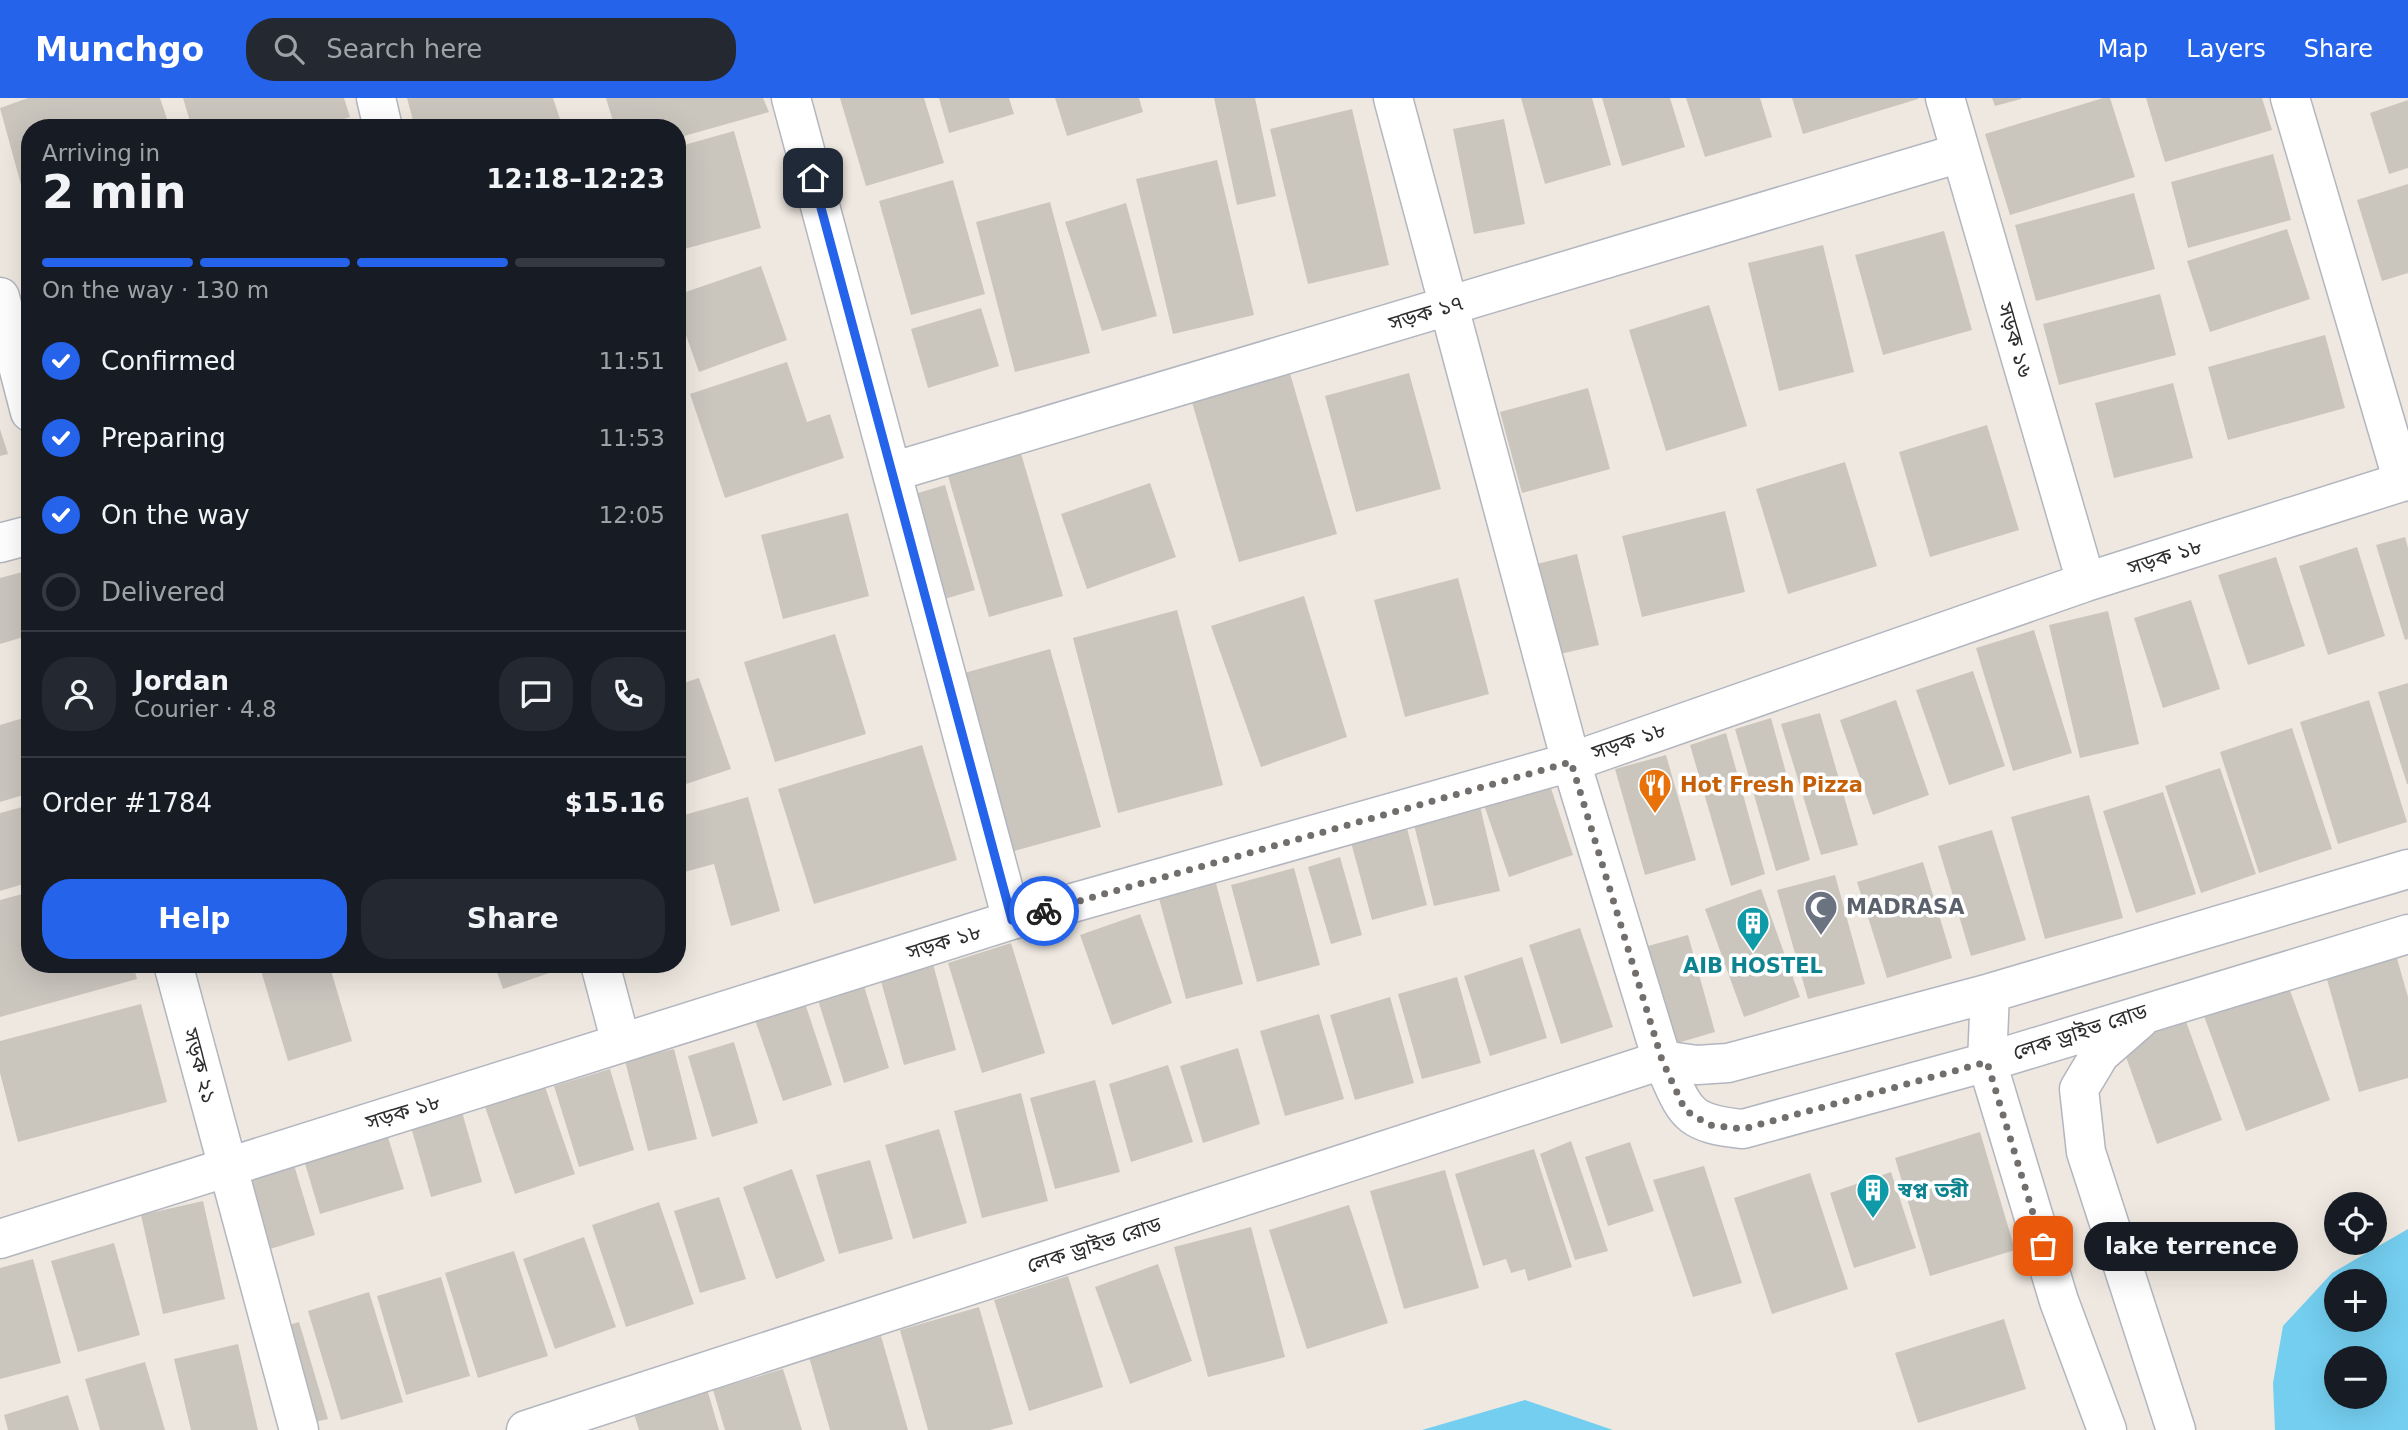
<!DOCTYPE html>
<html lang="en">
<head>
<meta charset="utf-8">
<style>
  body { margin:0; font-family:"DejaVu Sans","Noto Sans Bengali",sans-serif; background:#242831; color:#f1f3f6; height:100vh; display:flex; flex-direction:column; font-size:26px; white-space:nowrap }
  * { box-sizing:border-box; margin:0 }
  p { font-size:23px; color:#9ea1a6 }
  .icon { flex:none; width:38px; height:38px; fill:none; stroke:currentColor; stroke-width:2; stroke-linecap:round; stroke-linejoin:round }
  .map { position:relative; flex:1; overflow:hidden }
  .panel { position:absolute; left:21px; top:21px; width:665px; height:854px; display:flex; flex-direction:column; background:#171b24; border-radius:28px; box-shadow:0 7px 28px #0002 }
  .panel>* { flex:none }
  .buttons { position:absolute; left:2324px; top:1094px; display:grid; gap:14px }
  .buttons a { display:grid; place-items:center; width:63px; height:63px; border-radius:50%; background:#171b24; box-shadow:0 7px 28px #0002; font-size:35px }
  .pin { position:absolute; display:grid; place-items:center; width:60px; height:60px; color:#fff; margin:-30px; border-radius:14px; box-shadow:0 4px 10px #0006 }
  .courier { position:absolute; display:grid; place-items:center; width:70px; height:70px; margin:-35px; border:5px solid #2563eb; border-radius:50%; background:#fff; color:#222; box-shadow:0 2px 9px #0007 }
  .bubble { position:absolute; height:49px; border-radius:24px; background:#171b24; box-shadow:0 7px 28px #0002; font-size:23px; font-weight:700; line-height:49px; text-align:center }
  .headline em { font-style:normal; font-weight:700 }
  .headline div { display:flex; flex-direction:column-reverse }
  .headline { display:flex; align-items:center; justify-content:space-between; height:119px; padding:0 21px }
  h1 { font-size:46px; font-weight:700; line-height:52px }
  .bar { display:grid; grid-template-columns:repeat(4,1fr); gap:10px 7px; align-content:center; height:84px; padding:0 21px }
  .bar i { height:9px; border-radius:5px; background:#363941 }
  .bar .current { background:#2563eb }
  .bar p { grid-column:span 4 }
  .line { display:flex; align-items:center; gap:18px; padding:0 21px; border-top:2px solid #363941 }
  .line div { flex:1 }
  .round { display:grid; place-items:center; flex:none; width:74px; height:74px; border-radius:28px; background:#242831 }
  ol { padding:0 21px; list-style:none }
  li { display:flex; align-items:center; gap:21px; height:77px }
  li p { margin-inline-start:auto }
  li .icon { padding:7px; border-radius:50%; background:#2563eb; color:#fff; stroke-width:4 }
  li:last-child { color:#9ea1a6 }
  li i { width:38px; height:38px; border:4px solid #363941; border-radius:50% }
  .primary-button { display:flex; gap:14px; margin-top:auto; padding:14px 21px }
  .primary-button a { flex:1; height:80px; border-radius:28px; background:#2563eb; color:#fff; font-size:28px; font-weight:700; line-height:80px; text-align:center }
  .primary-button a+a { background:#242831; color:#f1f3f6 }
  header { display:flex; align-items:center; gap:42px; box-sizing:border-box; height:98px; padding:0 35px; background:#2563eb; color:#fff }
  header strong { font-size:33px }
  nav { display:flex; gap:38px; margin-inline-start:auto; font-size:24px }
  .search { width:490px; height:63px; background:#242831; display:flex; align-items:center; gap:18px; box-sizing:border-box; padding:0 24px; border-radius:28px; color:#9ea1a6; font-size:26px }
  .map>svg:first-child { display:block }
  .water { fill:#74ceef; fill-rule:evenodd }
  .building { fill:#cac6be }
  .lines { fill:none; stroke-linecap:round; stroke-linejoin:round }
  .street-casing { stroke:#b3b6c0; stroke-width:41 }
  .secondary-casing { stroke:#b3b6c0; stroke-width:41 }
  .street { stroke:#fff; stroke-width:38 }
  .secondary { stroke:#fff; stroke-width:38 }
  .done { stroke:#716e6c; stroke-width:7; stroke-dasharray:0 12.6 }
  .route { stroke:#2563eb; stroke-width:9 }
  .labels { text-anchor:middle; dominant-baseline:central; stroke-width:7; stroke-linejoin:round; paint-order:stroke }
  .street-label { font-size:21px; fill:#2d2d2d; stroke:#fff }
  .food-label { font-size:21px; font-weight:bold; fill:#c56008; stroke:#fff; text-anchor:start }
  .worship-label { font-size:21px; font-weight:bold; fill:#5b616d; stroke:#fff; text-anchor:start }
  .culture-label { font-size:21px; font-weight:bold; fill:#0d838f; stroke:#fff }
</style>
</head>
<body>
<header>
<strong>Munchgo</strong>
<div class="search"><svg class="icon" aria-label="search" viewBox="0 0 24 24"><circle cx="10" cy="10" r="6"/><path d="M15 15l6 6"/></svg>Search here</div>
<nav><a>Map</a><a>Layers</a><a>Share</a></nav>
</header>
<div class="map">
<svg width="2408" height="1332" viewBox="0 0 2408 1332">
  <rect width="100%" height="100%" fill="#eee8e0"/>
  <path class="water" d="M2408,1131V1332H2275L2273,1285L2283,1228L2332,1175ZM2336,1183H2375V1222H2336ZM2336,1260H2375V1298H2336Z
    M1525,1302L1613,1332H1422Z"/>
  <path class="building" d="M28,0H160L170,30H30L29,116L0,10Z
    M183,0H344L350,19L316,30H192Z
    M407,0H553L563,30H415Z
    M606,0H763L769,14L677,40V30H615Z
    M840,0H924L944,65L866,88Z
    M939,0H1009L1014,16L949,35Z
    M1055,0H1139L1143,14L1067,38Z
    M1214,0H1255L1276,98L1237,107Z
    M1521,0H1592L1611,67L1545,86Z
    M1602,0H1670L1685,49L1622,68Z
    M1686,0H1760L1772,39L1705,59Z
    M1792,0H1918V1L1803,36Z
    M1992,0H2021V1L1995,8Z
    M2103,0H2110L2135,79L2010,117L1985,36Z
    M2146,0H2262L2272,32L2165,64Z
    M2408,2V70L2389,76L2370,15Z
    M1352,11L1389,167L1308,186L1270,31Z
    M1504,21L1525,126L1474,136L1453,31Z
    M734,33L761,130L677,153V49Z
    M2273,56L2291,122L2188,150L2171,84Z
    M1217,62L1254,217L1173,236L1136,81Z
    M953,82L985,196L911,217L879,103Z
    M2408,86V175L2382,183L2357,102Z
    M2134,95L2155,171L2036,203L2015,127Z
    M1050,104L1090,255L1015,274L976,124Z
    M1126,105L1157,218L1102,233L1065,124Z
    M30,122V154H29L21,124Z
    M2287,131L2310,201L2210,234L2187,163Z
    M1944,133L1972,232L1883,257L1855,157Z
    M1823,147L1854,274L1779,293L1748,165Z
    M761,168L787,242L699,274L677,212V197Z
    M2160,196L2176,257L2059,287L2043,226Z
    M1709,207L1747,328L1666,353L1629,232Z
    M981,210L999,268L928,290L911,231Z
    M2325,237L2345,310L2228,342L2208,269Z
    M787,264L807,324L830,316L844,360L725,400L690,296Z
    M1289,272L1337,436L1239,464L1191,301Z
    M1409,275L1441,391L1356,414L1325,298Z
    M2173,285L2193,360L2114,380L2095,305Z
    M1588,290L1610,371L1522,395L1500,314Z
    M1987,327L2019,432L1930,459L1899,354Z
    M0,331L8,356L0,358Z
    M1017,342L1063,498L989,519L944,364Z
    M1845,364L1877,468L1788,496L1756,391Z
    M1150,385L1176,459L1087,491L1061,416Z
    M945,387L975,492L941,502L911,397Z
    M1725,413L1745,494L1642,519L1622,438Z
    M848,415L869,498L783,521L761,437Z
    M2405,439L2408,450V541L2405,542L2376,447Z
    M2357,449L2385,538L2328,557L2299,468Z
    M1577,456L1599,547L1547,559L1525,469Z
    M2276,459L2305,548L2248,567L2218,477Z
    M30,472V537L0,546V480Z
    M1458,480L1489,596L1405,619L1374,502Z
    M1304,498L1347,639L1261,669L1211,528Z
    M2191,502L2220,591L2163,610L2134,520Z
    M1177,512L1223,687L1118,715L1073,540Z
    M2108,513L2139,646L2080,660L2049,527Z
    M2034,532L2072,655L2013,673L1976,550Z
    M835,536L866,636L775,664L744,564Z
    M1050,551L1101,729L1000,757L950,579Z
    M1973,573L2005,668L1949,687L1916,592Z
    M699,580L731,671L677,689V587Z
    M2408,585V686H2407L2378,594Z
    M1896,602L1929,697L1873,717L1840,622Z
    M2369,602L2407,724L2338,746L2300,624Z
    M1820,615L1858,747L1821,757L1781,626Z
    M30,618V695L0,704V627Z
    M1771,620L1810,762L1776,773L1735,631Z
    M2292,630L2332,751L2259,775L2220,654Z
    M1726,635L1765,776L1731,788L1690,647Z
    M922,647L957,762L814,806L778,691Z
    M1666,657L1696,762L1645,777L1615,671Z
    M2220,670L2256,776L2201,795L2165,688Z
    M1547,678L1573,757L1509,779L1482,701Z
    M1475,687L1500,793L1434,808L1408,702Z
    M2163,694L2196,796L2136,815L2103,713Z
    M2089,697L2123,820L2045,841L2011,719Z
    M748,699L780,813L731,828L714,766L677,776V719Z
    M30,707V784L0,793V715Z
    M1402,711L1427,807L1372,822L1346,726Z
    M1992,732L2026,842L1971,858L1938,748Z
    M1340,759L1362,837L1331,846L1308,769Z
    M1923,764L1952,860L1887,880L1857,784Z
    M1294,770L1320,867L1257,884L1231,787Z
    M1835,777L1865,886L1808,901L1777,792Z
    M1214,778L1243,886L1186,901L1157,793Z
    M1761,791L1800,899L1744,919L1705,811Z
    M30,794V866H133L137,881L0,919V802Z
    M1140,816L1172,905L1112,927L1080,837Z
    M1580,830L1613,929L1561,946L1529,847Z
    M1688,837L1715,934L1657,951L1630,853Z
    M2392,843L2408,899V980L2359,994L2322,864Z
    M1011,845L1045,955L982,975L948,865Z
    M1522,859L1547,940L1490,958L1464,878Z
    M932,862L956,952L904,967L879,876Z
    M259,866H329L352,943L288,963Z
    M494,866H556L558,872L503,891Z
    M1457,879L1481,965L1422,981L1398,896Z
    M2288,887L2330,1002L2246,1033L2204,918Z
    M864,888L889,970L844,985L818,902Z
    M802,896L832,987L783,1003L752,913Z
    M1390,899L1414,985L1355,1002L1330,917Z
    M141,906L167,1004L18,1044L0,975V943Z
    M1319,916L1344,1001L1285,1018L1260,933Z
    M2184,918L2222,1022L2157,1046L2120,942Z
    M734,944L758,1025L712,1039L688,958Z
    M1238,950L1260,1026L1203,1045L1180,968Z
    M674,951L697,1041L648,1053L625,963Z
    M1168,967L1193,1044L1131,1064L1109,986Z
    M610,971L634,1052L579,1069L554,988Z
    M542,980L575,1076L515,1096L482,1000Z
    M1095,982L1120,1074L1055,1091L1030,1000Z
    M1021,995L1048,1103L982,1120L954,1013Z
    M458,1000L482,1084L431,1099L407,1015Z
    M379,1010L404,1091L320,1116L296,1035Z
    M939,1031L967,1125L913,1141L885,1047Z
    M1980,1034L2015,1152L1930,1178L1895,1060Z
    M286,1040L315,1137L270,1151L241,1053Z
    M1571,1043L1608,1153L1575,1162L1540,1056Z
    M1630,1044L1654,1113L1608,1128L1585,1059Z
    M1534,1051L1572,1169L1528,1183L1525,1171L1511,1175L1506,1161L1483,1168L1455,1076Z
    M870,1062L893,1141L839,1156L816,1077Z
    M1704,1068L1742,1185L1693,1199L1653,1082Z
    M792,1071L825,1163L776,1181L743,1089Z
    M1445,1072L1479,1190L1404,1211L1370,1093Z
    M1891,1074L1916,1150L1854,1170L1830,1095Z
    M1810,1075L1848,1191L1772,1216L1734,1100Z
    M719,1099L746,1181L700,1195L674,1113Z
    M203,1103L225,1201L163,1216L141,1117Z
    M659,1104L694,1206L626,1229L592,1127Z
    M1349,1107L1388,1225L1307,1251L1269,1132Z
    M1251,1129L1285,1259L1208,1279L1174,1149Z
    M584,1139L616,1229L555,1251L523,1161Z
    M114,1145L140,1237L78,1254L51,1163Z
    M514,1153L548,1258L478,1280L445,1175Z
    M33,1161L61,1265L0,1281V1170Z
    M1158,1166L1192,1263L1130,1286L1095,1189Z
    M1068,1178L1103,1289L1029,1313L994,1202Z
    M441,1179L470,1278L406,1297L377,1198Z
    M369,1194L403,1304L341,1322L308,1213Z
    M979,1209L1013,1326L990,1332H928L900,1232Z
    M2004,1221L2026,1291L1918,1325L1895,1255Z
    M299,1224L328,1321L281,1332L253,1238Z
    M881,1238L908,1332H830L809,1259Z
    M238,1246L258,1332H191L174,1261Z
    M145,1264L165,1332H100L85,1281Z
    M783,1271L802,1332H725L713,1292Z
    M705,1284L719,1332H639L631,1306Z
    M68,1297L79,1332H8L4,1317Z"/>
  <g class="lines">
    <defs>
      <path id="street" d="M376,0L383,30
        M791,0L1012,822
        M1945,0L2086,484
        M2290,0L2403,384
        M0,199L30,314
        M892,374L1960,55
        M0,445L30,437
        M173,866L299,1332
        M600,866L621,945
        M0,1141L1012,822L1571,664L2086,484L2408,382
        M526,1332L1662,962L1571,664L1393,0"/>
      <path id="secondary" d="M1990,895L1987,964L2059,1203L2107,1332
        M2139,922L2100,956L2079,991L2086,1054L2176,1332
        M1662,962C1686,1013 1683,1025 1743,1031L1987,964L2408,836
        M1662,962L1697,967L1728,965L1990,895L2408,771"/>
    </defs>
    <use href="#street" class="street-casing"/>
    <use href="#secondary" class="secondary-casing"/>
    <use href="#street" class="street"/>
    <use href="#secondary" class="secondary"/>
  </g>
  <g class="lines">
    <path class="done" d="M1044,813L1571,664L1662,962L1685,1012L1709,1027L1743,1031L1987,964L2043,1148"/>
    <path class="route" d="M813,80L1012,822L1044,813"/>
  </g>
  <defs>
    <symbol id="restaurant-pin" viewBox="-11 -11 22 30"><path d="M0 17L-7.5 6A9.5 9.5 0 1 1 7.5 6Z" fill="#e8710a" stroke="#fff"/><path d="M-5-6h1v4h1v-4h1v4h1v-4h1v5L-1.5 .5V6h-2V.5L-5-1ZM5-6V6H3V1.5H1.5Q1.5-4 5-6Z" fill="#fff"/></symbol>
    <symbol id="mosque-pin" viewBox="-11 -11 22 30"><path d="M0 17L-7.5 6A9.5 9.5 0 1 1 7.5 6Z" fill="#6b7280" stroke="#fff"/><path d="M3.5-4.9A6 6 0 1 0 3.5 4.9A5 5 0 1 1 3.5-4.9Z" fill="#fff"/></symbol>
    <symbol id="building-pin" viewBox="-11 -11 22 30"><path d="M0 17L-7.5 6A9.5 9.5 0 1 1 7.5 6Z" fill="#0f9aa8" stroke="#fff"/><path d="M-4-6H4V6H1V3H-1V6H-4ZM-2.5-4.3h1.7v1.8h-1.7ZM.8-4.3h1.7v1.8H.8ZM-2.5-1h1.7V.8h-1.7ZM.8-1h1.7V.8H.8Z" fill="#fff"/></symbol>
  </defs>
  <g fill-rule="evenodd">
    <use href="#restaurant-pin" x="1636" y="668" width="38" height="52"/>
    <use href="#mosque-pin" x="1802" y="790" width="38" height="52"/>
    <use href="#building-pin" x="1734" y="806" width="38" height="52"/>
    <use href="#building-pin" x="1854" y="1073" width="38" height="52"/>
  </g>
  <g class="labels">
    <g class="street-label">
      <text transform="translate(1426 215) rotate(-17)">সড়ক ১৭</text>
      <text transform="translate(2015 242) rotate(74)">সড়ক ১৬</text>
      <text transform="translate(2165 459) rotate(-18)">সড়ক ১৮</text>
      <text transform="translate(1629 643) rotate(-19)">সড়ক ১৮</text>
      <text transform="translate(944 844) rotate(-17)">সড়ক ১৮</text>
      <text transform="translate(2080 934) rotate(-18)">লেক ড্রাইভ রোড</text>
      <text transform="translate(200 968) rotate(75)">সড়ক ২১</text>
      <text transform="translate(403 1014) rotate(-17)">সড়ক ১৮</text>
      <text transform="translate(1094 1147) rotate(-18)">লেক ড্রাইভ রোড</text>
    </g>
    <g class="food-label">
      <text x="1680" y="687">Hot Fresh Pizza</text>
    </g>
    <g class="worship-label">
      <text x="1846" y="809">MADRASA</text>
    </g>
    <g class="culture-label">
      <text x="1753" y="868">AIB HOSTEL</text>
      <text x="1898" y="1092" text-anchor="start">স্বপ্ন তরী</text>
    </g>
  </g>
</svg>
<div class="buttons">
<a><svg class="icon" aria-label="locate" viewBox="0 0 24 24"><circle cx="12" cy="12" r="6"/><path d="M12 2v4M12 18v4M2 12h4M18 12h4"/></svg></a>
<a>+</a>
<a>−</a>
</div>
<div class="pin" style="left:2043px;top:1148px;background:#ea580c"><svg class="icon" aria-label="bag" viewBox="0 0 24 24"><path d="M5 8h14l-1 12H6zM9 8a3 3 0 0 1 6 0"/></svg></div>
<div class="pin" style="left:813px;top:80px;background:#1f2937"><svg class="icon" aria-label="home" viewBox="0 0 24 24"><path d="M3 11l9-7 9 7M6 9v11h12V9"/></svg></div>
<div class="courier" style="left:1044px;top:813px"><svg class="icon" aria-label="bike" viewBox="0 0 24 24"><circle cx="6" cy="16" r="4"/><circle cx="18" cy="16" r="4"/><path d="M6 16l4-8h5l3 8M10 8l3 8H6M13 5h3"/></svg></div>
<div class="bubble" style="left:2084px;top:1124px;width:214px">lake terrence</div>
<section class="panel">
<div class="headline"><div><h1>2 min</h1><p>Arriving in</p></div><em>12:18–12:23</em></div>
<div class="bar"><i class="current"></i><i class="current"></i><i class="current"></i><i></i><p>On the way · 130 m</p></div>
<ol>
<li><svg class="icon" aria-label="check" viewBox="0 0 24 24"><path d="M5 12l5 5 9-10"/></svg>Confirmed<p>11:51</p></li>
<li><svg class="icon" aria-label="check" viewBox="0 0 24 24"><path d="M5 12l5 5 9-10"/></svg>Preparing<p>11:53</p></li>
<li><svg class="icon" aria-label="check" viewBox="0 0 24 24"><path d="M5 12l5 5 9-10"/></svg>On the way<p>12:05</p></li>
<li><i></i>Delivered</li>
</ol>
<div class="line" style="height:126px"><a class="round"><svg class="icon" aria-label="person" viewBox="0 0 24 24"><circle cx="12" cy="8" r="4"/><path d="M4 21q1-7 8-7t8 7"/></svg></a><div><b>Jordan</b><p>Courier · 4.8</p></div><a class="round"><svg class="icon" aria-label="chat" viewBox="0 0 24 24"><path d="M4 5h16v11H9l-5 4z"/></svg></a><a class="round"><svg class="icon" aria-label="phone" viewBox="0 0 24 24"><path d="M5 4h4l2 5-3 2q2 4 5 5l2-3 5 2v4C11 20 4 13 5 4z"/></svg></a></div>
<div class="line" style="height:91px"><div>Order #1784</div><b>$15.16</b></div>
<div class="primary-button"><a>Help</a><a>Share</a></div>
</section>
</div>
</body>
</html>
